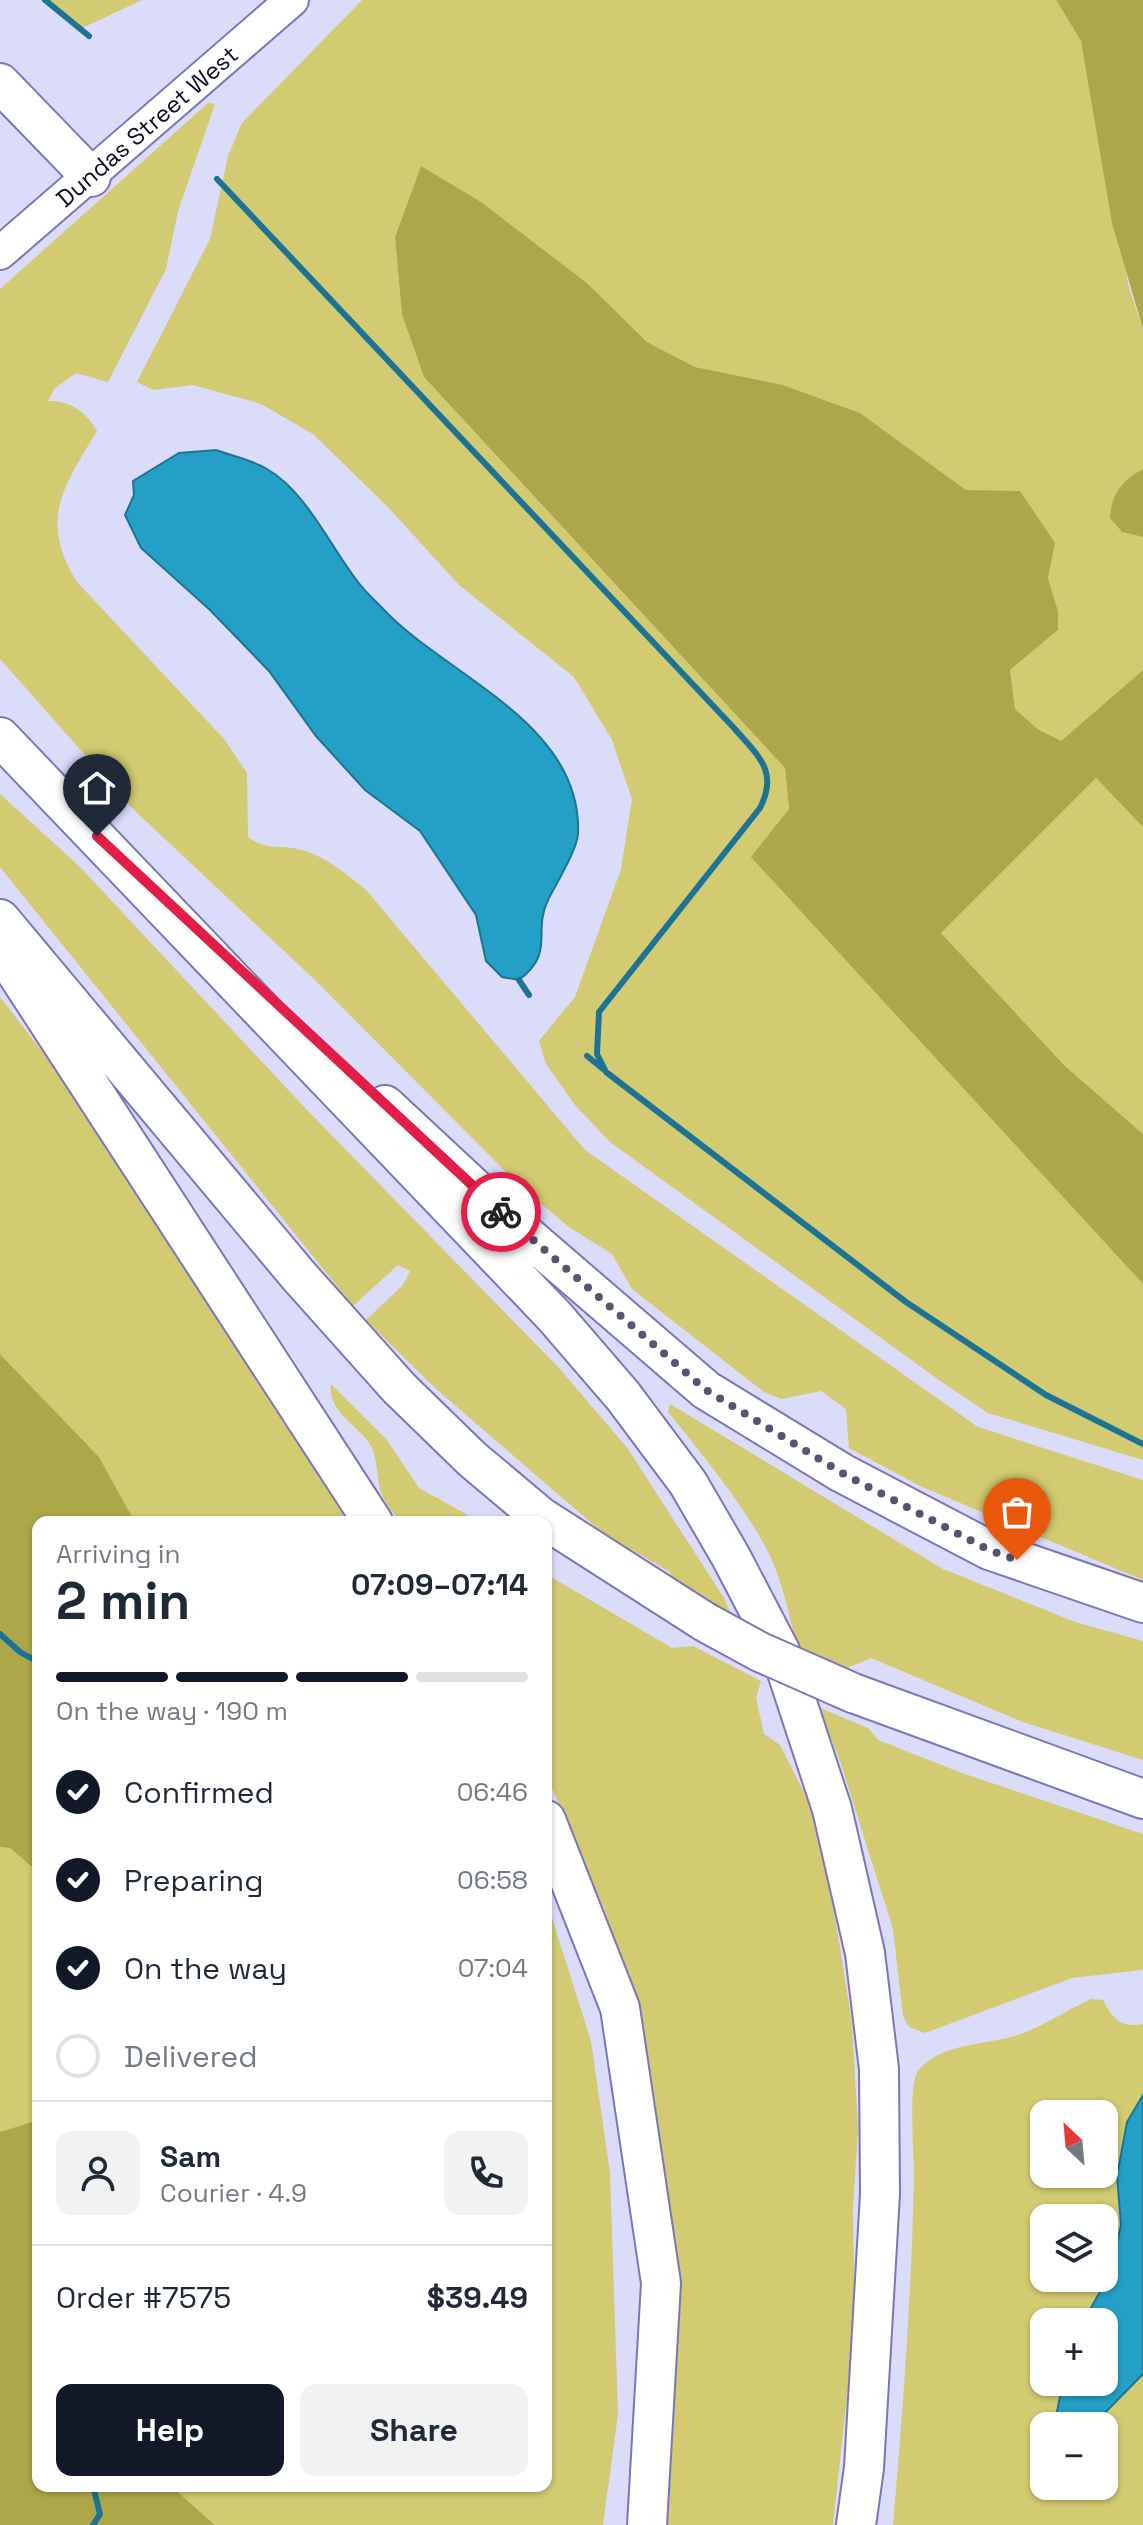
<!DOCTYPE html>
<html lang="en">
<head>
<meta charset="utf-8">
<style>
  body { margin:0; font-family:"Space Grotesk",sans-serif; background:#f2f2f3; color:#1f2937; height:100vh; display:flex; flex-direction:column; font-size:30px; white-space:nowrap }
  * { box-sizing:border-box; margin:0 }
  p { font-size:26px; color:#747a83 }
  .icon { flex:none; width:44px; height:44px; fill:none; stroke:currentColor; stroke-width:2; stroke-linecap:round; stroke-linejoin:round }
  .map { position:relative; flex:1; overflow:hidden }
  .panel { position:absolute; left:32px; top:1516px; width:520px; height:976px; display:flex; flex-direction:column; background:#fff; border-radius:16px; box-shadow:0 2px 6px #0004 }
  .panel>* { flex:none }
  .needle { width:52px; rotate:334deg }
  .controls { position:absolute; left:1030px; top:2100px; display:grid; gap:16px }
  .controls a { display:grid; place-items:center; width:88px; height:88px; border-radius:16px; background:#fff; box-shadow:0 2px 6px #0004; font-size:40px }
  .pin { position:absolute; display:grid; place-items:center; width:68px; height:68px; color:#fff; margin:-82px -34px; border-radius:50% 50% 50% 0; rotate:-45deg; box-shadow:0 0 8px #0007 }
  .pin .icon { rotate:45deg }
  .courier { position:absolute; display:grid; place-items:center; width:80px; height:80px; margin:-40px; border:6px solid #e11d48; border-radius:50%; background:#fff; color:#222; box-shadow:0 2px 10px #0007 }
  .summary em { font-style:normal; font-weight:700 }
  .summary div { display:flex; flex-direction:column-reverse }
  .summary { display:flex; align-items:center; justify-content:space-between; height:136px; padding:0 24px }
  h1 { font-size:52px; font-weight:700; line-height:60px }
  .bar { display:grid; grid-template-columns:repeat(4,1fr); gap:12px 8px; align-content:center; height:96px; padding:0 24px }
  .bar i { height:10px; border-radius:6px; background:#e0e1e3 }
  .bar .active { background:#111827 }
  .bar p { grid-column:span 4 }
  .line { display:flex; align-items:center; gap:20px; padding:0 24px; border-top:2px solid #e0e1e3 }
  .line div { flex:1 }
  .round { display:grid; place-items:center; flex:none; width:84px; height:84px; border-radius:16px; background:#f2f2f3 }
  ol { padding:0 24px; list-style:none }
  li { display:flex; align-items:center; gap:24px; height:88px }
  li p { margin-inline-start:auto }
  li .icon { padding:8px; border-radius:50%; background:#111827; color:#fff; stroke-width:4 }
  li:last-child { color:#747a83 }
  li i { width:44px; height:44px; border:4px solid #e0e1e3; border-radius:50% }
  .button { display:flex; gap:16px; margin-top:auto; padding:16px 24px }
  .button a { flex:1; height:92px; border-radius:16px; background:#111827; color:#fff; font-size:32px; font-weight:700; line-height:92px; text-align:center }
  .button a+a { background:#f2f2f3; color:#1f2937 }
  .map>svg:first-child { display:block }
  .green { fill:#d2cb71; fill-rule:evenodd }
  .forest { fill:#aea749 }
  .water { fill:#24a0c7; stroke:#1d7396; stroke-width:2 }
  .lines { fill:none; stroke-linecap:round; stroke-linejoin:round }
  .stream { stroke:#1d7396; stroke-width:6 }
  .major-casing { stroke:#7976ba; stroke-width:36 }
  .highway-casing { stroke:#7976ba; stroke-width:42 }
  .major { stroke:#fff; stroke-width:32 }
  .highway { stroke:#fff; stroke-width:38 }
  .highway-bridge-casing { stroke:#7976ba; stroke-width:42; stroke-linecap:butt }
  .highway-bridge { stroke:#fff; stroke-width:38 }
  .done { stroke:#565470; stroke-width:8; stroke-dasharray:0 14.4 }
  .route { stroke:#e11d48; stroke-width:10 }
  .labels { text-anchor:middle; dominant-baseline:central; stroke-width:8; stroke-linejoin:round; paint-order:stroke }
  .street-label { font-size:24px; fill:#0e0b25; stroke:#fff }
</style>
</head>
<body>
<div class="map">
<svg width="1143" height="2525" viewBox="0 0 1143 2525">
  <rect width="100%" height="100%" fill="#dbdbfa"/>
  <path class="green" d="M48,0H142L78,30Z
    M362,0H1056L1081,41L1129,288L1143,329V469C1122,480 1111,494 1110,518L1122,532L1143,537V670L1060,742L1039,730L1015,709L1010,670L1058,630V611L1048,578L1054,543L1020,492L966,490L860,413L783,385L695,367L647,342L588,284L421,166L395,237L402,315L424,377L785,768L789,809L752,857L1143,1284V1460L988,1413L939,1380L610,1142L575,1105L546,1064L539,1041L575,997L621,869L632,799L612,740L574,677L459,585L388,507L313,434L261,404L193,385L153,390L137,382L210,239L228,156L242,123Z
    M208,103L215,104L178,211L166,269L108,382L76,373L54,389L48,401C70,401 85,410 97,431C64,486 38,520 77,582L224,739L247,773L248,837C266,851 281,844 302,850C327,857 346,874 366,890L585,1150L978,1427L1143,1480V1580L920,1486L849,1448L846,1409L821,1391L781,1399L764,1392L632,1289L612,1254L569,1227L522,1188L316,981L132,808L0,659V289Z
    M1096,778L1143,827V1134L1065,1066L941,933Z
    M0,794L80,867L307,1110L560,1369L628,1449L724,1598L734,1621L673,1587L670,1572L603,1533L435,1388L366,1320L403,1285L410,1271L398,1265L353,1306L0,867Z
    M0,997L83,1104L216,1304L348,1522H135L99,1457L0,1354Z
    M331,1384L387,1440L419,1488L466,1514L472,1522H399C394,1513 386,1504 382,1495C375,1478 380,1456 367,1440C353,1423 327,1409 331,1384Z
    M670,1404L943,1569L1075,1622L1143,1641V1760L1023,1722L871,1658L847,1668L797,1649C791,1621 785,1593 774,1565C756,1520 700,1451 668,1412Z
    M546,1574L672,1648L693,1646L761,1681L756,1698L764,1734L780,1745L810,1804L833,1904L852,2023L858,2129L853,2209L855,2323L833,2525H658L675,2393L673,2240L649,2062L605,1911L546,1774Z
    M818,1707L868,1728L878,1740L962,1773L1143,1834V1970L1072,1978L925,2033L909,2027L903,2016L893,1929L840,1761Z
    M0,1847L10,1848L38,1872V2120L0,2132Z
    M546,1899L591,2041L610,2173L618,2414L603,2525H215L171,2486H546Z
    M1091,1999L1103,2000C1113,2020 1121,2028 1143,2024V2095L1127,2122L1117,2176L1121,2225L1110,2274L1083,2322H1044V2382H1063L1054,2426H1044V2486H1104V2426H1092L1143,2374V2525H893C903,2408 912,2290 914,2172C914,2151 908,2084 918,2071C943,2040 993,2046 1026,2032C1048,2023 1069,2009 1091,1999ZM1044,2114H1104V2174H1044ZM1044,2218H1104V2278H1044Z"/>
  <path class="forest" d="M1056,0H1143V329L1112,223L1081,41Z
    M421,166L481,202L588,284L647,342L695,367L783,385L860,413L966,490L1020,491L1055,543L1048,578L1058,611V630L1010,670L1015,709L1039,730L1061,741L1143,670V827L1096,778L941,933L1065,1066L1143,1134V1284L751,857L789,809L785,768L424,377L402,315L395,237Z
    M1143,469V537L1122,532L1110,518C1111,494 1122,480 1143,469Z
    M0,1354L99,1457L135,1522H38V1872L10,1848L0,1847Z
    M38,2120V2486H171L215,2525H0V2132Z"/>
  <path class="water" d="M216,450C232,456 252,460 267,469C306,491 331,548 358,582C366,593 378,603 387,613C450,677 583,725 578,834C577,850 556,884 548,900C532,933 556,952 519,980L502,977L486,961L476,915L420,831L365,790L316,736L269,671L210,610L141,548L125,515L134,495L133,481L179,453Z
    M1143,2095V2374L1092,2426H1054L1063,2382H1104V2322H1083L1110,2274L1121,2225L1117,2176L1127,2122Z"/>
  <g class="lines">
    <path class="stream" d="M45,0L89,36
      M217,179L734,728C758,756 779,771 760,808L599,1012L597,1054L606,1072L906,1302L1046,1395L1143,1444
      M519,980L529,995
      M587,1056L603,1069
      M0,1634L20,1652L38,1662
      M93,2525L100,2514L93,2486"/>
    <defs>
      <g id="major">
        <path id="s1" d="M0,253L292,0"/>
      </g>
      <path id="highway" d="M0,83L91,177
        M0,737L555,1317L623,1396L688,1483L731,1557L780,1651L832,1809L865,1953L879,2069L880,2194L864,2468L856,2525
        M0,919L298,1275L399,1388L472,1459L541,1517L705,1622
        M10,963L373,1522
        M385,1105L512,1223L706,1390L842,1473L989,1550L1143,1603
        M853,1693L1143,1799
        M546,1820L620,2008L661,2283L647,2525"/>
    </defs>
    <use href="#major" class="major-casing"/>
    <use href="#highway" class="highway-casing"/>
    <use href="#major" class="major"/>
    <use href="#highway" class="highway"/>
    <defs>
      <path id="highway-bridge" d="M705,1622L760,1652L853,1693"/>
    </defs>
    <use href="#highway-bridge" class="highway-bridge-casing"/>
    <use href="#highway-bridge" class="highway-bridge"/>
  </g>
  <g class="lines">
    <path class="done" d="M501,1212L706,1390L842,1473L989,1550L1017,1560"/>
    <path class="route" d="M97,836L501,1212"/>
  </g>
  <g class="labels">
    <g class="street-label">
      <text stroke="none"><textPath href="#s1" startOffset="194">Dundas Street West</textPath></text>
    </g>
  </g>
</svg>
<div class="controls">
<a><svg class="needle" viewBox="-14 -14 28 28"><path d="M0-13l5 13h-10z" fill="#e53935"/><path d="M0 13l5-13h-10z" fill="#747a83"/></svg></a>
<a><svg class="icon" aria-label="layers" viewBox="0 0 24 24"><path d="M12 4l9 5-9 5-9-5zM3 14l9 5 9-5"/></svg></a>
<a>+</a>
<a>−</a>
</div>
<div class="pin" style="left:1017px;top:1560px;background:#ea580c"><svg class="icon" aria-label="bag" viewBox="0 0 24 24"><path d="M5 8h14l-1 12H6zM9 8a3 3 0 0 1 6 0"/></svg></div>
<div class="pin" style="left:97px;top:836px;background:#1f2937"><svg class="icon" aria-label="home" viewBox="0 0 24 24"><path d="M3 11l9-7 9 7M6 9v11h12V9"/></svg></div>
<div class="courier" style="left:501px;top:1212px"><svg class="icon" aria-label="bike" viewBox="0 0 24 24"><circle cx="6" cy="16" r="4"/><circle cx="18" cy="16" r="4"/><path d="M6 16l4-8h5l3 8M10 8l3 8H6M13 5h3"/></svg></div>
<section class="panel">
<div class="summary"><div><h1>2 min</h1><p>Arriving in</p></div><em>07:09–07:14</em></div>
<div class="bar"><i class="active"></i><i class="active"></i><i class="active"></i><i></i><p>On the way · 190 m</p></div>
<ol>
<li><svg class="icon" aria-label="check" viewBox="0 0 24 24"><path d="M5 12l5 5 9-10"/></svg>Confirmed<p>06:46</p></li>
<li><svg class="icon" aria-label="check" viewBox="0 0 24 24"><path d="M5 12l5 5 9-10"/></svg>Preparing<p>06:58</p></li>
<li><svg class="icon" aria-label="check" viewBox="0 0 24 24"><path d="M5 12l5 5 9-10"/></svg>On the way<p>07:04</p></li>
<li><i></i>Delivered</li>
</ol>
<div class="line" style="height:144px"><a class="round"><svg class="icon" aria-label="person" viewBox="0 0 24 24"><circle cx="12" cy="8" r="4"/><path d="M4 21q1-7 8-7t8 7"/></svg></a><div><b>Sam</b><p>Courier · 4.9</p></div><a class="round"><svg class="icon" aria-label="phone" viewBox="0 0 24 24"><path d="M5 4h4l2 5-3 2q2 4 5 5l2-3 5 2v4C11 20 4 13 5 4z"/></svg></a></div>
<div class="line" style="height:104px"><div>Order #7575</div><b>$39.49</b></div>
<div class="button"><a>Help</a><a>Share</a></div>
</section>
</div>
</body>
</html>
